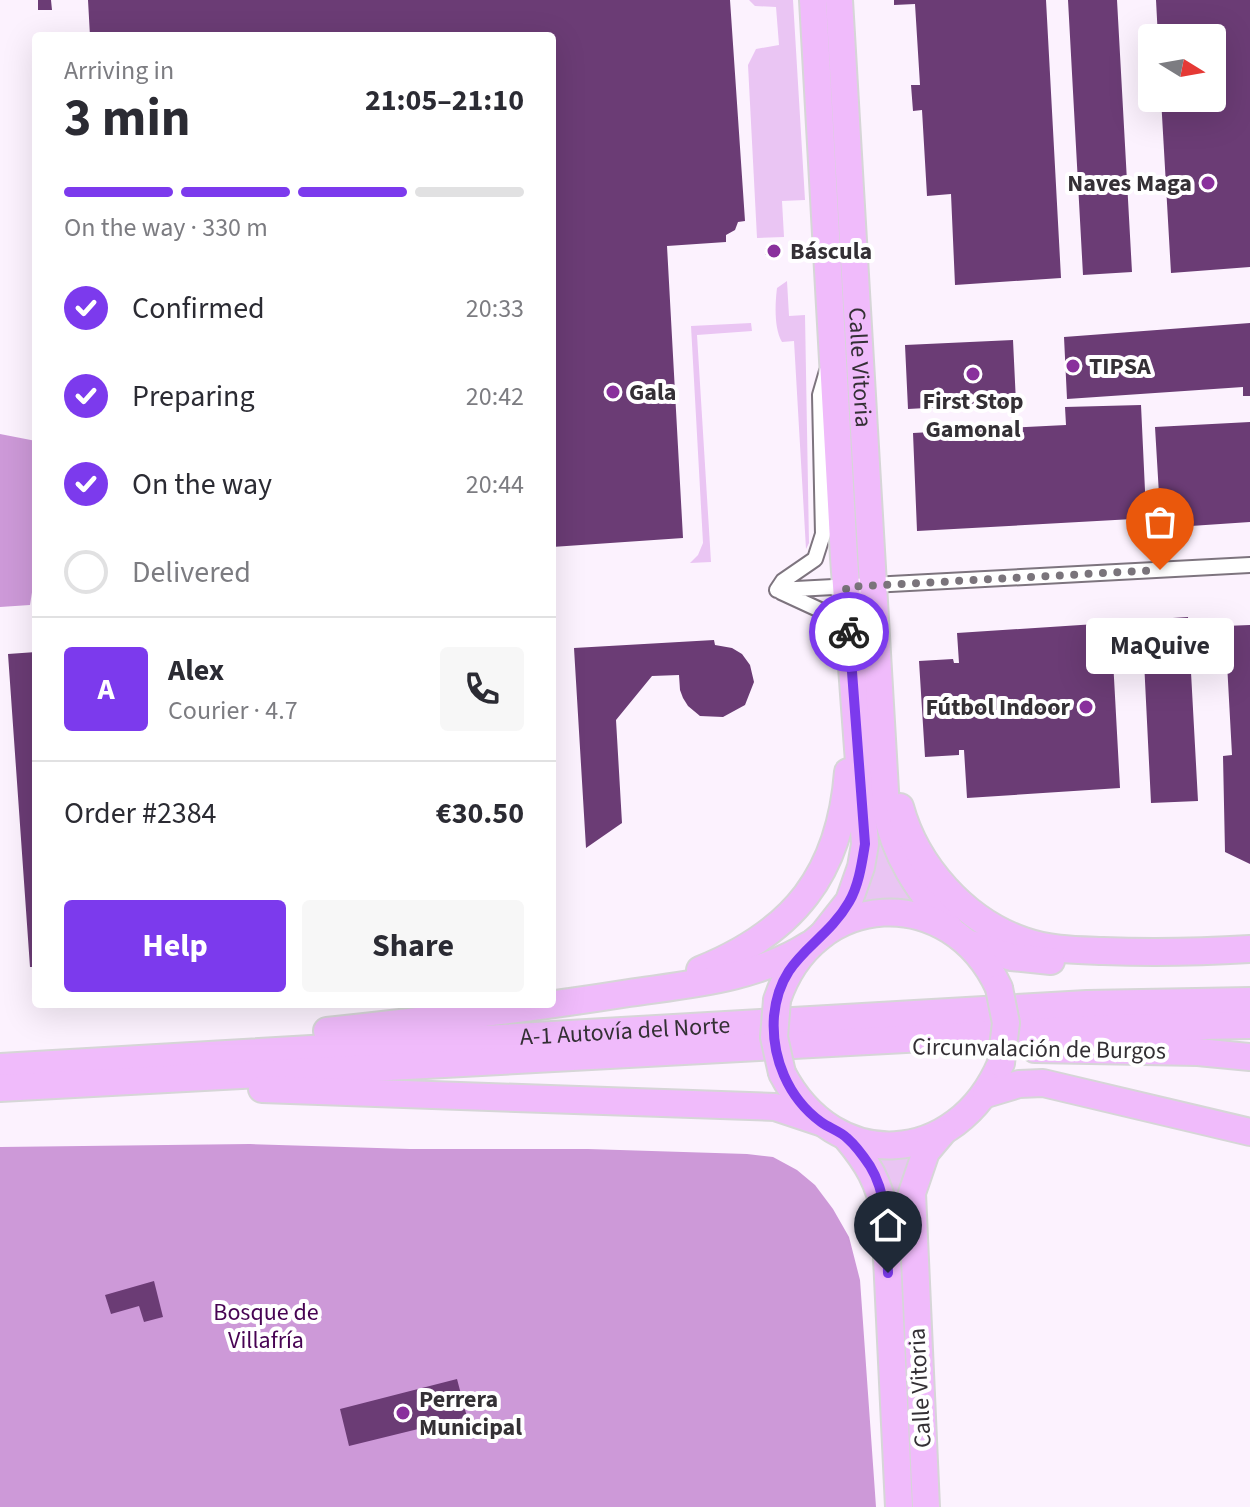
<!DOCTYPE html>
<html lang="en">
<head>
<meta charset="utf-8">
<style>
  body { margin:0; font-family:"Source Sans 3",sans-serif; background:#f7f7f7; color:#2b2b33; height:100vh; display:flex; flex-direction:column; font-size:30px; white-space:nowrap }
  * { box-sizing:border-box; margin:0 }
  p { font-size:26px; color:#7c7c81 }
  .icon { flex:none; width:44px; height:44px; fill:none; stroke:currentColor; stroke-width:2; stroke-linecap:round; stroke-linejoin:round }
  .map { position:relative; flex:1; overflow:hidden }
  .drawer { position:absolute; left:32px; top:32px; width:524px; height:976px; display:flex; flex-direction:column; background:#fff; border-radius:8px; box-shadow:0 8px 32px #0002 }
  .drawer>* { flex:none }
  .needle { width:52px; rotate:101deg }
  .buttons { position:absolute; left:1138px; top:24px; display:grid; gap:16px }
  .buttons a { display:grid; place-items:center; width:88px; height:88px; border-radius:8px; background:#fff; box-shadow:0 8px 32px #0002; font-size:40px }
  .pin { position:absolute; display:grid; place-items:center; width:68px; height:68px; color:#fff; margin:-82px -34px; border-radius:50% 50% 50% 0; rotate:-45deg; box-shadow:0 0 8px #0007 }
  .pin .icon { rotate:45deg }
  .courier { position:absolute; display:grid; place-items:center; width:80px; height:80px; margin:-40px; border:6px solid #7c3aed; border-radius:50%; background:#fff; color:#222; box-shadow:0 2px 10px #0007 }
  .bubble { position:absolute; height:56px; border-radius:8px; background:#fff; box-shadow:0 8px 32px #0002; font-size:26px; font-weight:700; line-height:56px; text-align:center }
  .head em { font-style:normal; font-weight:700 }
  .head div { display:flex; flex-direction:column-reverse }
  .head { display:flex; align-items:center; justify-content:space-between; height:136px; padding:0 32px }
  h1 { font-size:52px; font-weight:700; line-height:60px }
  .bar { display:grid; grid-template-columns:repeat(4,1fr); gap:12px 8px; align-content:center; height:96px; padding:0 32px }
  .bar i { height:10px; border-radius:6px; background:#e1e1e2 }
  .bar .on { background:#7c3aed }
  .bar p { grid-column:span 4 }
  .line { display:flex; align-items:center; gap:20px; padding:0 32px; border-top:2px solid #e1e1e2 }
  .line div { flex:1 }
  .round { display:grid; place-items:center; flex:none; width:84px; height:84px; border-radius:8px; background:#f7f7f7 }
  ol { padding:0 32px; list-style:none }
  li { display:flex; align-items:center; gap:24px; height:88px }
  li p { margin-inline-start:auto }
  li .icon { padding:8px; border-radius:50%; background:#7c3aed; color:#fff; stroke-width:4 }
  li:last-child { color:#7c7c81 }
  li i { width:44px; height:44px; border:4px solid #e1e1e2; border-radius:50% }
  .primary-button { display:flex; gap:16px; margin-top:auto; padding:16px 32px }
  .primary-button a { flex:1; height:92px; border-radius:8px; background:#7c3aed; color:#fff; font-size:32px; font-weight:700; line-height:92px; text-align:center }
  .primary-button a+a { background:#f7f7f7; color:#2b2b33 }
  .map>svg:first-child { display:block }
  .green { fill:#eac5f3 }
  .forest { fill:#cd99d8 }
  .building { fill:#6b3c75 }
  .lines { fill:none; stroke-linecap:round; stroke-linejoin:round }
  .street-casing { stroke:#7d747e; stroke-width:18 }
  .highway-casing { stroke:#d6d6d7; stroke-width:30 }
  .street { stroke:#fff; stroke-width:14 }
  .highway { stroke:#f0bbfb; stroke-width:26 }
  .highway-bridge-casing { stroke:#d6d6d7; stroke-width:30; stroke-linecap:butt }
  .highway-bridge { stroke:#f0bbfb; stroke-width:26 }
  .done { stroke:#7a747b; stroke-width:8; stroke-dasharray:0 14.4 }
  .route { stroke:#7c3aed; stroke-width:10 }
  .poi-dot { fill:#89309c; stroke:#fff; stroke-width:3 }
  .labels { text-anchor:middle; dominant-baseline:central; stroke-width:8; stroke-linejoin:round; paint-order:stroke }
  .poi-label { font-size:24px; font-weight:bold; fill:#343035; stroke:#fff; text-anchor:start }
  .street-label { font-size:24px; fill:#343035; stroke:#fff }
  .park-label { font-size:24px; fill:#470353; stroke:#fff }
</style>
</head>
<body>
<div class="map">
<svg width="1250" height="1507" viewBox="0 0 1250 1507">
  <rect width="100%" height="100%" fill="#fcf2fe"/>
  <path class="green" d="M749,0H793L805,200L782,201L784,237L757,238L748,65L756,49L779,45L776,7L755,6Z
    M787,281L789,316L805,315L809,543L806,549L794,341L782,342C774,329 775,304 777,288Z
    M751,323L752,331L697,335L711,562L690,563L698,555L703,543L691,326Z
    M866,735L917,902L878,899L861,905L873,870Z
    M876,1155L896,1157L910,1156L899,1191L917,1507H908L887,1176Z"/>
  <path class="forest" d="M0,434L36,441V567L30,605L0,607Z
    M250,1144L410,1149H588L747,1154L773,1157L797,1170L815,1185L833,1209L849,1237L860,1280L876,1507H0V1147Z"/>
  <path class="building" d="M38,0H51L52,10H38Z
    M88,0H730L745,221L738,222L735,230L726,235V242L667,246L683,538L552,547V36H90Z
    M894,0H1046L1061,278L955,285L951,194L927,196L922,110L913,111L911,85H920L915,4L894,5Z
    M1068,0H1117L1132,272L1083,275Z
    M1156,0H1250V267L1171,273L1161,98H1212V38H1158Z
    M782,247L783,254L765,255V248Z
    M1250,323V396H1243V387L1067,399L1064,337Z
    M1013,340L1016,403L908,409L905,345Z
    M1141,405L1146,512L1133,513V519L917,531L913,433L1066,425L1065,407Z
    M1250,422V522L1161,528L1155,427Z
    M1188,617L1198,801L1151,803L1142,620Z
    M1111,623L1120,788L967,798L964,750H959V755L925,757L919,661L953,659L954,663H959L957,633Z
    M1250,625V864L1225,852L1223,756L1232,755L1225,626Z
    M714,640L715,645L732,648L742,654L750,665L754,682L745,705L723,717L700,716L688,706L683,698L680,690L679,675L652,676L616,720L622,823L586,848L574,648Z
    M36,652V967H30L8,654Z
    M154,1281L163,1317L144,1322L139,1306L111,1314L105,1295Z
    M457,1379L467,1417L349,1446L340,1409Z"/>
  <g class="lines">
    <defs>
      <path id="street" d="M777,590L1250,565
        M777,590L783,581L815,559L823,534L820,395L827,371
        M781,592L820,610L846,635"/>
      <g id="highway">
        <path d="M813,0L844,558L865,844L861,867L849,901L823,934"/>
        <path id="s1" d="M839,0L886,808C894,856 919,890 949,927"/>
        <path d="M900,807C916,866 965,921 1024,941C1050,950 1077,950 1103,951C1152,953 1201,952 1250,949"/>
        <path d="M971,944L1011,957L1051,961"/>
        <path d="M700,970C794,932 840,874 848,772"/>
        <path d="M777,1000C814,889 950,882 999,988"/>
        <path d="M327,1031C428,1020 529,1009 629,993C690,984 756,979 809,945"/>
        <path d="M1035,1049L1198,1052L1250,1057"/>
        <path id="s2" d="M0,1067L1087,1004L1250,1001"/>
        <path d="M782,1073C835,1175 957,1167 1001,1063"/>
        <path d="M0,1088L1109,1028L1250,1025"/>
        <path d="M262,1089L775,1107L820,1122"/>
        <path d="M986,1094L1019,1084L1043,1083L1250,1132"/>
        <path d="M846,1137C867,1162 880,1183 885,1216L899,1507"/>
        <path d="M926,1507L912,1193L926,1152L942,1133"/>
      </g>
    </defs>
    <use href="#street" class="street-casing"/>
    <use href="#highway" class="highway-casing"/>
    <use href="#street" class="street"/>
    <use href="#highway" class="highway"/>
    <defs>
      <path id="highway-bridge" d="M999,988L1006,1023L1001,1063
        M777,1000L774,1037L782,1073"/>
    </defs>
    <use href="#highway-bridge" class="highway-bridge-casing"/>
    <use href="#highway-bridge" class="highway-bridge"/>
  </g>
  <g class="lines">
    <path class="done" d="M849,632L846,587L1160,570"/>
    <path class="route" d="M849,632L865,844C862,862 859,885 849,902C823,947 780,954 774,1016C771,1057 788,1098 821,1122C829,1128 840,1131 847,1138C855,1145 864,1157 870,1166C889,1197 887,1238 888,1273"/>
  </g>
  <g class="poi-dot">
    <circle cx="1208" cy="183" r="8"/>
    <circle cx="774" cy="251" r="8"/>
    <circle cx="1073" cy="366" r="8"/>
    <circle cx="973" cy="374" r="8"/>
    <circle cx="613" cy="392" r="8"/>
    <circle cx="1086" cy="707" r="8"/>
    <circle cx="403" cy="1413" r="8"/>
  </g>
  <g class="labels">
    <g class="poi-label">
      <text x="1192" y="183" text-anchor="end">Naves Maga</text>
      <text x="790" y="251">Báscula</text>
      <text x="1089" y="366">TIPSA</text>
      <text x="629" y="392">Gala</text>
      <text x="973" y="401" text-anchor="middle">First Stop<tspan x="973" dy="28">Gamonal</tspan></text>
      <text x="1070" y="707" text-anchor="end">Fútbol Indoor</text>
      <text x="419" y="1399">Perrera<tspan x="419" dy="28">Municipal</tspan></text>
    </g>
    <g class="street-label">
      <text stroke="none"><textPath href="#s1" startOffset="368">Calle Vitoria</textPath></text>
      <text stroke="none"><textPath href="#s2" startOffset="626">A-1 Autovía del Norte</textPath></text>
      <text transform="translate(1039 1049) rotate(1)">Circunvalación de Burgos</text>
      <text transform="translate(920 1388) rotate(-93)">Calle Vitoria</text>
    </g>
    <g class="park-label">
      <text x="266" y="1312">Bosque de<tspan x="266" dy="28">Villafría</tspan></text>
    </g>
  </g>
</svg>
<div class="buttons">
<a><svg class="needle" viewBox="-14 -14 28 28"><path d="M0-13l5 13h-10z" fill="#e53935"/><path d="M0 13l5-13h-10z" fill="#7c7c81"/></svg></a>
</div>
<div class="pin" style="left:1160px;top:570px;background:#ea580c"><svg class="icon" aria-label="bag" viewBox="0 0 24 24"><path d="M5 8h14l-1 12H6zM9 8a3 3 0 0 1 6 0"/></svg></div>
<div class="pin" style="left:888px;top:1273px;background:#1f2937"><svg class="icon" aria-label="home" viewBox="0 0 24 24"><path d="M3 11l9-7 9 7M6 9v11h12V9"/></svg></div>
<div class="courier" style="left:849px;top:632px"><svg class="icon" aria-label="bike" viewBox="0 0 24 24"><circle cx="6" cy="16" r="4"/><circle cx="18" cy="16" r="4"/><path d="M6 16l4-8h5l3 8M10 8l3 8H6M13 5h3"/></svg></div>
<div class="bubble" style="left:1086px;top:618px;width:148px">MaQuive</div>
<section class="drawer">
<div class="head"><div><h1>3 min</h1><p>Arriving in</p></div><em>21:05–21:10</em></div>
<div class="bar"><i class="on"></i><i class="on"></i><i class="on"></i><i></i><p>On the way · 330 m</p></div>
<ol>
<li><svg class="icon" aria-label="check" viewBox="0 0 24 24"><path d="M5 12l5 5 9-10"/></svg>Confirmed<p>20:33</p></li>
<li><svg class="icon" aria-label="check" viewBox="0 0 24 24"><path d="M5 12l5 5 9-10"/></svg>Preparing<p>20:42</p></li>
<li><svg class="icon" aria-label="check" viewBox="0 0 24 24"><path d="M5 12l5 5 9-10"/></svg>On the way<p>20:44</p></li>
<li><i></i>Delivered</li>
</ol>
<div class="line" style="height:144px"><b class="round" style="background:#7c3aed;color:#fff">A</b><div><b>Alex</b><p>Courier · 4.7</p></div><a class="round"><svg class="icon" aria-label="phone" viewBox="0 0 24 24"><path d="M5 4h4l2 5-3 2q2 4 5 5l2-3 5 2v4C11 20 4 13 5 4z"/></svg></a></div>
<div class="line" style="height:104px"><div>Order #2384</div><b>€30.50</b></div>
<div class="primary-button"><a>Help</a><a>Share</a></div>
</section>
</div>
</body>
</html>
